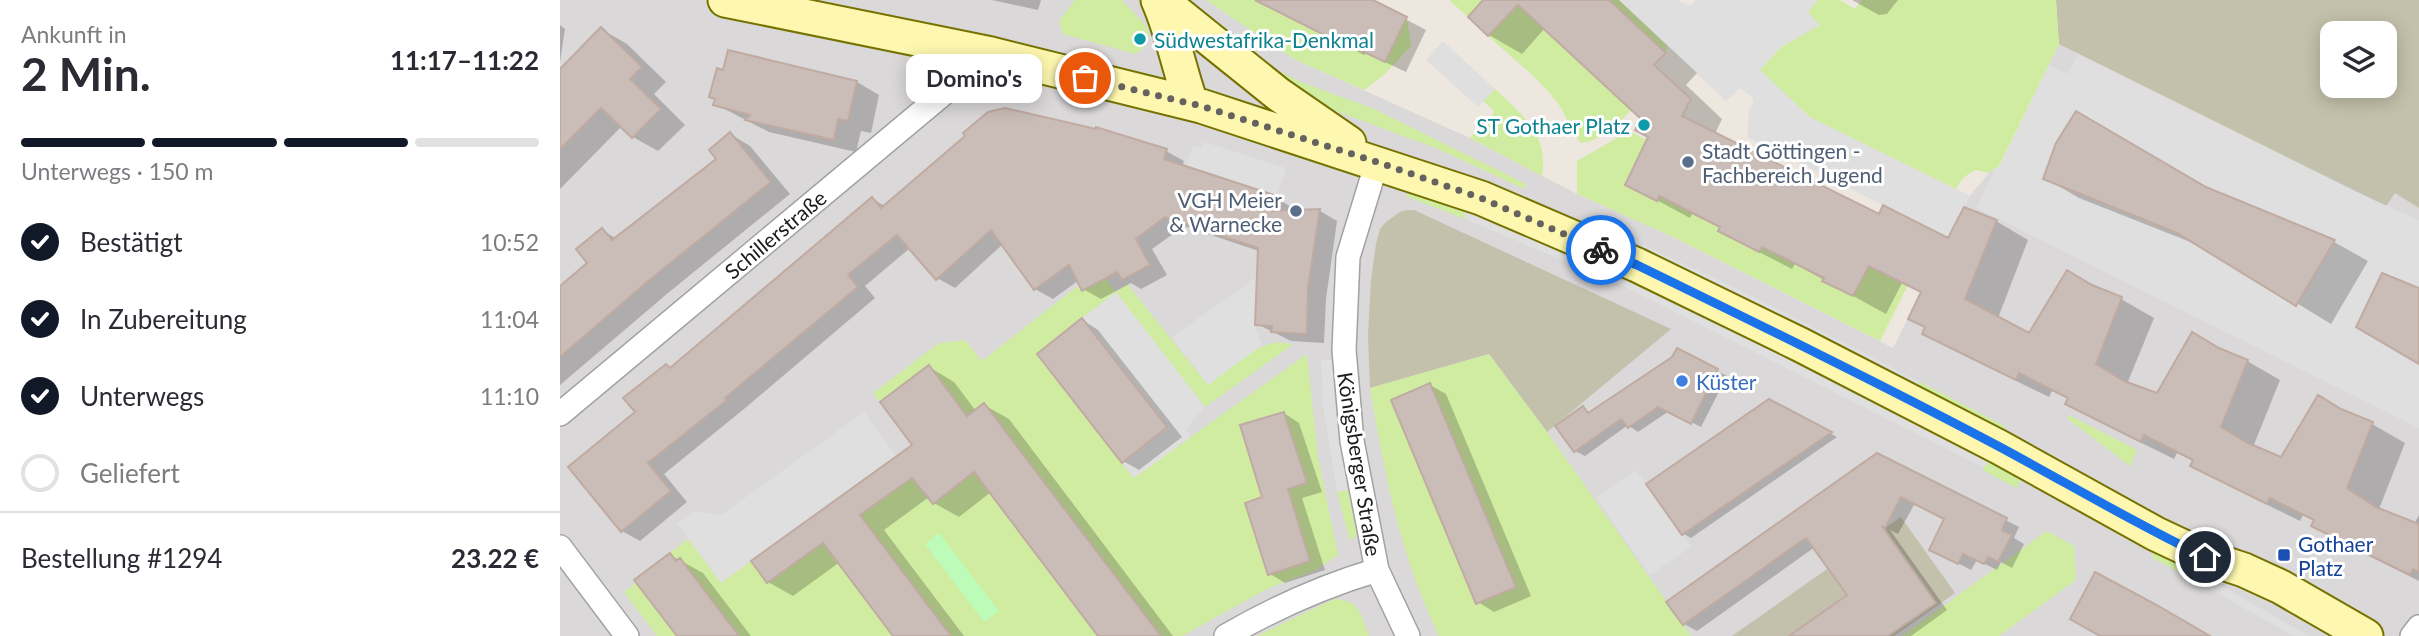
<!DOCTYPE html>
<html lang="de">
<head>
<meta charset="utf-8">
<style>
  body { margin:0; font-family:Lato,sans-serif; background:#f7f7f7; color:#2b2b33; height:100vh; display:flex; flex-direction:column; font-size:26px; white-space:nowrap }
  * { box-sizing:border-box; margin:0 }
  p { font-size:23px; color:#7c7c81 }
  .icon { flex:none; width:38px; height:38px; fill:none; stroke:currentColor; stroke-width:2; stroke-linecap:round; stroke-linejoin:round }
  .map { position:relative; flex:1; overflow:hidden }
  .side { display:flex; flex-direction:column; background:#fff; width:560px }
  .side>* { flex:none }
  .fabs { position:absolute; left:1760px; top:21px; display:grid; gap:14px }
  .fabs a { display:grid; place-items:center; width:77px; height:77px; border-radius:14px; background:#fff; box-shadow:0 4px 18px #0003; font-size:35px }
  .pin { position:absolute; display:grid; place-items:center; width:60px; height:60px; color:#fff; margin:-30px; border:4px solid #fff; border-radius:50%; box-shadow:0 2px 7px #0007 }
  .courier { position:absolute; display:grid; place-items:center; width:70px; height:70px; margin:-35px; border:5px solid #1a73e8; border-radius:50%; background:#fff; color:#222; box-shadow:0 2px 9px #0007 }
  .bubble { position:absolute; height:49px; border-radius:14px; background:#fff; box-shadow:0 4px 18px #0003; font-size:23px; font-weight:700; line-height:49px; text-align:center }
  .summary em { font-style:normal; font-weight:700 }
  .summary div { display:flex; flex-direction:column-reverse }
  .summary { display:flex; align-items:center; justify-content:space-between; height:119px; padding:0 21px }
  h1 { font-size:46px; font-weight:700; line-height:52px }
  .bar { display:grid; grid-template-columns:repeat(4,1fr); gap:10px 7px; align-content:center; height:84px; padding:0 21px }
  .bar i { height:9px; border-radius:5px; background:#e1e1e2 }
  .bar .active { background:#111827 }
  .bar p { grid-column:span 4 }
  .line { display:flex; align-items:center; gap:18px; padding:0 21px; border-top:2px solid #e1e1e2 }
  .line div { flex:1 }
  ol { padding:0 21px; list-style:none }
  li { display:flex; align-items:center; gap:21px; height:77px }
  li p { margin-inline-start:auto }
  li .icon { padding:7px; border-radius:50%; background:#111827; color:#fff; stroke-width:4 }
  li:last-child { color:#7c7c81 }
  li i { width:38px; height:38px; border:4px solid #e1e1e2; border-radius:50% }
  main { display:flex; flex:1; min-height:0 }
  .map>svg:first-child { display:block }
  .residential { fill:#dad8d8; fill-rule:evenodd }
  .construction { fill:#c3c0ab; fill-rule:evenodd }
  .grass { fill:#d0eca1 }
  .park { fill:#bcfcb8 }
  .parking { fill:#dfdfdf; fill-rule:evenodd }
  .shadow { fill:#0003 }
  .building { fill:#cabcb6; stroke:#c0aba2; stroke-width:2 }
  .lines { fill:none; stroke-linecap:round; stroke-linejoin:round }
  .street-casing { stroke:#a2a2a2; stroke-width:26 }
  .secondary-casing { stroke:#757200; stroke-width:37 }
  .street { stroke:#fff; stroke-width:23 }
  .secondary { stroke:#fdf7af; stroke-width:33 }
  .done { stroke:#656260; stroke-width:7; stroke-dasharray:0 12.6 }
  .route { stroke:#1a73e8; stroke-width:9 }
  .culture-dot { fill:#0f9aa8; stroke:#fff; stroke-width:2.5 }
  .service-dot { fill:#5c6f8a; stroke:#fff; stroke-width:2.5 }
  .shop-dot { fill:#3f7fe0; stroke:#fff; stroke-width:2.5 }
  .transit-dot { fill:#1a4fb4; stroke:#fff; stroke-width:2.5 }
  .labels { text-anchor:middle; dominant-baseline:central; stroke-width:6; stroke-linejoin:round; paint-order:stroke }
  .culture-label { font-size:21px; fill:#0d838f; stroke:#fff; text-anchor:start }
  .service-label { font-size:21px; fill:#4e5e75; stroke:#fff; text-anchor:start }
  .street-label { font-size:21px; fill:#1b1b1b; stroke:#fff }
  .shop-label { font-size:21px; fill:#366cbe; stroke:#fff; text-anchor:start }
  .transit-label { font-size:21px; fill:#164399; stroke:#fff; text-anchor:start }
</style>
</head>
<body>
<main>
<section class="side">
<div class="summary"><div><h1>2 Min.</h1><p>Ankunft in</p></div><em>11:17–11:22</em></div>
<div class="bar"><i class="active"></i><i class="active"></i><i class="active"></i><i></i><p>Unterwegs · 150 m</p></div>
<ol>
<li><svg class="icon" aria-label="check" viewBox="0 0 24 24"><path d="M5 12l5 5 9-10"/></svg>Bestätigt<p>10:52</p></li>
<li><svg class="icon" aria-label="check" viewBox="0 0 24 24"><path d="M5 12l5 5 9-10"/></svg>In Zubereitung<p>11:04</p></li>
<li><svg class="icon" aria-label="check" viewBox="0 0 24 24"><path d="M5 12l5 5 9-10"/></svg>Unterwegs<p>11:10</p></li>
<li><i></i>Geliefert</li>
</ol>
<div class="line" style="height:91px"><div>Bestellung #1294</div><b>23.22 €</b></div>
</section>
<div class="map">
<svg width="1859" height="636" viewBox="0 0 1859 636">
  <rect width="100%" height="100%" fill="#eee7e0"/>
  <path class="residential" d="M0,0H646L734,59L910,138L1017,194L1111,236L1333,348L1408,198L1429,173L1435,168H1439L1499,44L1496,0H1859V636H0ZM1773,33H1825V86H1773Z"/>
  <path class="construction" d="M1496,0H1859V208L1835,193L1826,206L1499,44ZM1773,33H1825V86H1773Z
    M847,210H854L1111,329L987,432L929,354L810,388L808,336L811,280L816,244L820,229L826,222L840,212Z
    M1341,517L1395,593L1334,636H1172Z"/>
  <path class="grass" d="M515,0H562L587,27L589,39L583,48L576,54L503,34L499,21Z
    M646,0H700L719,10L718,13L731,19L733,17L783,45L785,43L825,62L847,17L851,46L825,74L804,90L734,59Z
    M889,0H933L924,10L918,5L908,17Z
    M1049,0H1059L1107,46L1106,53Z
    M1258,0H1280L1295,9L1302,0H1496L1499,44L1438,168H1435L1429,173L1416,170C1406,174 1401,180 1396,189L1250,118L1239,139L1199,70L1221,47L1259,25L1248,12Z
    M954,1L1061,101L1087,92C1069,111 1049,140 1021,143C1010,132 1007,114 996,101C978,77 951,57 928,36L939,24L936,21Z
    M698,60L741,82L814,109L966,184L964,189L878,149L760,105Z
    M935,89C962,115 989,133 982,176L910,138L935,112L923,101Z
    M1069,131L1087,140L1065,185L1097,200L1099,196L1160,227L1158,231L1199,252L1202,247L1264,278L1262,281L1293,296L1309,266L1348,285L1320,341L1111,236L1017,194V161Z
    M848,194H857L904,207L905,219L845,196Z
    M545,278L556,292L567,284L648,385C670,369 703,333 732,345L645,407L556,293L478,353L573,478L747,354L758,457L778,555L756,570L707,589L622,636H179L120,558L116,561L110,553L128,539L161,582L191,561L207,583L352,478L358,453L313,393L379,343L405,340L422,361L519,285Z
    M929,354L987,432L1131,636H879C840,555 825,476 810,388Z
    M1358,381L1447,427L1438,432L1363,394Z
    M1509,415L1577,450L1570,466L1508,419Z
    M1432,461L1462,477L1457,488L1424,471L1423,467Z
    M788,490L797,534L790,541L777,492Z
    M1487,531L1514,546L1516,580L1439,636H1342Z
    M1595,550L1630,568L1634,580L1591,557Z
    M74,580L117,636H97L64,592L74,585Z
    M774,599C800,600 801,614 809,636H697Z"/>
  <path class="park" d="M379,533L439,611L424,622L365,544Z"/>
  <path class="parking" d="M1059,0H1117L1130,6L1136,0H1258L1248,12L1260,25L1221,47L1200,70L1250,117L1410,196L1388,238L1187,137L1189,111L1194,101L1190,95L1180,88L1166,101Z
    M883,41L935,89L918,107L866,60Z
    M1518,54L1798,193L1859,220V288L1822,273L1859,364V428L1416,208L1435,168H1439L1489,65L1508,74ZM1516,111L1646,187L1774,240L1753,280L1736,305L1617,233L1483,180L1496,143Z
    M644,142L726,168L717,196L626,166L633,145L642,148Z
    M904,207L1071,280L1432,461L1423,467L1061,285L905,219Z
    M1084,245L1188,294L1358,381L1363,394L1076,250Z
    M697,277L695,325L702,345L648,385L612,337Z
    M556,292L645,407L626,429L631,437L574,478L562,463L607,427L522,318Z
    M761,360H772L775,405L788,490L777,492L763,406Z
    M304,412L336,456L161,583L117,523L133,511L161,515Z
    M1076,470L1131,547L1090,575L1036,498Z
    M1630,568L1749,636H1733L1652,590L1634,580Z"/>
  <path class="shadow" d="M432,0H481L478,10Z
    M699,0H809L866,30L846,72L806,53L804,55Z
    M925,0H1059L1137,73L1126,85L1162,119L1155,134L1320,216L1389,240L1436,221L1468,240L1438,318L1470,335L1532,287L1561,299L1594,318L1567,384L1598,396L1661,351L1687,361L1720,380L1693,447L1722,459L1780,411L1812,424L1845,443L1819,509L1854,524L1859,515V581L1785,544L1753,525L1755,521L1743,515L1740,521L1665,484L1633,465L1635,461L1617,453L1614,459L1539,422L1507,403L1509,399L1492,391L1489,397L1397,352L1365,333L1367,328L1363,293L1342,283L1326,314L1235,264L1232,269L1193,249L1160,230L1162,228L1132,214L1130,218L1067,184L1090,137L1083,119L985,28L962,54L929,35L910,16Z
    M1292,0H1338L1327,14L1319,15Z
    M0,25L5,29L0,62Z
    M41,29L67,44L106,82L94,94L125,125L98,151L73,137L62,126L0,189V71Z
    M297,82L319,95L311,133L301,131L296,152L209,132L155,104Z
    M170,134L190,146L230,194L108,293L0,385V288L30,263L42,230L57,239L159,159Z
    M606,151L624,161L622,167L716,198L733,208L732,212L760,211L777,221L766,299L764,343L731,341L697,324L699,251L624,226L592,249L607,275L581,289L571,283L541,299L523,289L519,280L493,299L475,289L443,244L395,288L377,278L350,248L305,286L315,298L184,409L104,474L127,502L80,541L62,531L77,413L106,366L112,369L312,199L325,206Z
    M1485,178L1647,189L1774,242L1808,261L1771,324L1648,249L1519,198Z
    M523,320L538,330L622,437L579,470L563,461Z
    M1117,351L1167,376L1141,427L1109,411L1078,432L1068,425L1025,456L1015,451L1023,408L1031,413L1114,358Z
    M369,367L394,382L416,411L424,405L449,419L613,636H540L431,492L399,517L374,503L369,497L324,530L404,636H335L280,562L233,596L208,582L354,445Z
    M870,385L886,394L971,596L934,612L918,602Z
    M1209,401L1277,437L1131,538L1124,534Z
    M724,413L739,423L762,492L742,498L765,570L725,583L709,573L705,498Z
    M1317,455L1459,527L1454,538L1464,544L1452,568L1441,562L1437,570L1417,560L1411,570L1384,556L1386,519L1355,503L1338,534L1330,530L1387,610L1351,636H1232L1289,595L1255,547L1137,631L1124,624Z
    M110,555L143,573L191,636H119Z"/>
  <path class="building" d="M695,0H813L847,17L825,62L785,43L784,45Z
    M923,0H1049L1106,53L1094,65L1131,99L1122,116L1319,214L1323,205L1388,238L1404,207L1437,220L1405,299L1469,333L1507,270L1532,285L1562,297L1536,364L1564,381L1597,393L1632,332L1659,348L1688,360L1661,427L1688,443L1721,457L1758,395L1781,409L1813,422L1787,488L1816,507L1859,524V572L1853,569L1850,575L1751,526L1754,520L1710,498L1707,504L1630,466L1633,460L1584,435L1581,442L1505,404L1508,398L1459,373L1456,380L1362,334L1365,327L1348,319L1361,292L1309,266L1293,296L1262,281L1264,278L1202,247L1199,252L1158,231L1160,227L1099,196L1097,201L1065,185L1088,137L1075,130L1081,119L958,5L928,36L908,17Z
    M41,27L82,67L70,79L101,109L72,138L41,108L0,149V69Z
    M168,50L297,81L288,121L278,119L274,140L185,120L190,115L153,105L155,99L149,97L157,68L163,70Z
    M445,108L536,129V127L607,149L604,159L717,196L712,211L760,209L748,288L747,334L711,332L712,326L695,325L698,248L605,217L576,239L590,265L562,280L557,272L522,291L509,265L474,290L431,230L376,280L337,235L288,275L298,287L165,398L167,400L88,463L111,491L61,532L8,467L75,412L63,398L106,364L110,368L312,197L321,208L405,136L403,133L428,112Z
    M1516,111L1646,187L1775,240L1736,306L1617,233L1483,179L1496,143Z
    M170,132L211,182L87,282L0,357V286L27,263L16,249L42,228L52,240L156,159L149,150Z
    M1822,273L1859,288V364L1796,327Z
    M522,318L607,427L562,463L477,354Z
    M1117,348L1158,369L1131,424L1098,407L1068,428L1061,419L1014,452L995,426L1023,406L1028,413L1112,357Z
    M369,365L407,416L424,403L601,636H538L414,472L373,504L352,478L300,515L391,636H333L263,543L207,583L191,561L352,445L320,402Z
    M870,383L956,587L916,604L831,400Z
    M1209,399L1272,432L1122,535L1086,484Z
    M724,412L747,483L728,489L750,561L708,575L685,503L702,497L680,425Z
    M1317,453L1447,518L1442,530L1452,535L1438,562L1428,557L1424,564L1403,554L1398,564L1369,550L1384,519L1341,497L1325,528L1322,526L1376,603L1328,636H1229L1287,595L1246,538L1123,625L1106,602Z
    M110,553L116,561L120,558L179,636H117L74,580Z
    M1535,572L1595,604L1650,636H1540L1510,619Z"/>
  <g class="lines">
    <defs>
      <path id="street" d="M817,162L788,257L784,350L792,441L817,570L848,636
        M0,414L431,54
        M0,547L67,636
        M666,636C714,608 764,586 817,570
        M1852,636L1859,627"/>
      <path id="secondary" d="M165,0L431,54L641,106L921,198L1077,265L1241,345L1439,447L1596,534L1645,557L1684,570L1721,587L1806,636
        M598,0C613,34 619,69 631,103
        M601,0L718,94L789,143"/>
    </defs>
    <use href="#street" class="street-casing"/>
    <use href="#secondary" class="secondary-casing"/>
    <use href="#street" class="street"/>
    <use href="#secondary" class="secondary"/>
  </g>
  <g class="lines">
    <path class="done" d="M525,78L641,106L817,162L921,198L1041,250"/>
    <path class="route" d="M1041,250L1077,265C1198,324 1319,383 1438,446C1507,483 1574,523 1645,557"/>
  </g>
  <g class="culture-dot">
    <circle cx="580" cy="39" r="7"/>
    <circle cx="1084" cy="125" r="7"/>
  </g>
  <g class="service-dot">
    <circle cx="1128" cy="162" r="7"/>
    <circle cx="736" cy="211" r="7"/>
  </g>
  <circle class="shop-dot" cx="1122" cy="381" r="7"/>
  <rect class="transit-dot" x="1717" y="548" width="14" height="14" rx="3.5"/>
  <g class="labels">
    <g class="culture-label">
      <text x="594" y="39">Südwestafrika-Denkmal</text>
      <text x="1070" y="125" text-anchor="end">ST Gothaer Platz</text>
    </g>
    <g class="service-label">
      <text x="1142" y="150">Stadt Göttingen -<tspan x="1142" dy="24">Fachbereich Jugend</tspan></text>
      <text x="722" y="199" text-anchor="end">VGH Meier<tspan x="722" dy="24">&amp; Warnecke</tspan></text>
    </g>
    <g class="street-label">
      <text transform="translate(215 234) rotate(-40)">Schillerstraße</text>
      <text transform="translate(800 464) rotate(81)">Königsberger Straße</text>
    </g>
    <g class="shop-label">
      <text x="1136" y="381">Küster</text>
    </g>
    <g class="transit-label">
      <text x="1738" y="543">Gothaer<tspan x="1738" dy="24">Platz</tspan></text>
    </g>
  </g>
</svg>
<div class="fabs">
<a><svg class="icon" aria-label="layers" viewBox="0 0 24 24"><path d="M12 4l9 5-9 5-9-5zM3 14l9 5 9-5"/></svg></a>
</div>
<div class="pin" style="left:525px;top:78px;background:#ea580c"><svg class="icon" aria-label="bag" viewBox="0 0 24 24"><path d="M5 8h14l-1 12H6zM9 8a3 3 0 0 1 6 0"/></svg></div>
<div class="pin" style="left:1645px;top:557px;background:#1f2937"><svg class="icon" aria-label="home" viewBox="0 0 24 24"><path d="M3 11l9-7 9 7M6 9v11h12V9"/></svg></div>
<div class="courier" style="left:1041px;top:250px"><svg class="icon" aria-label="bike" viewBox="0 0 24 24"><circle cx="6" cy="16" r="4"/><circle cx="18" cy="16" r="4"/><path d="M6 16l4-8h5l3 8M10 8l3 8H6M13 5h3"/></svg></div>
<div class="bubble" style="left:346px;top:54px;width:136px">Domino's</div>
</div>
</main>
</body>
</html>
